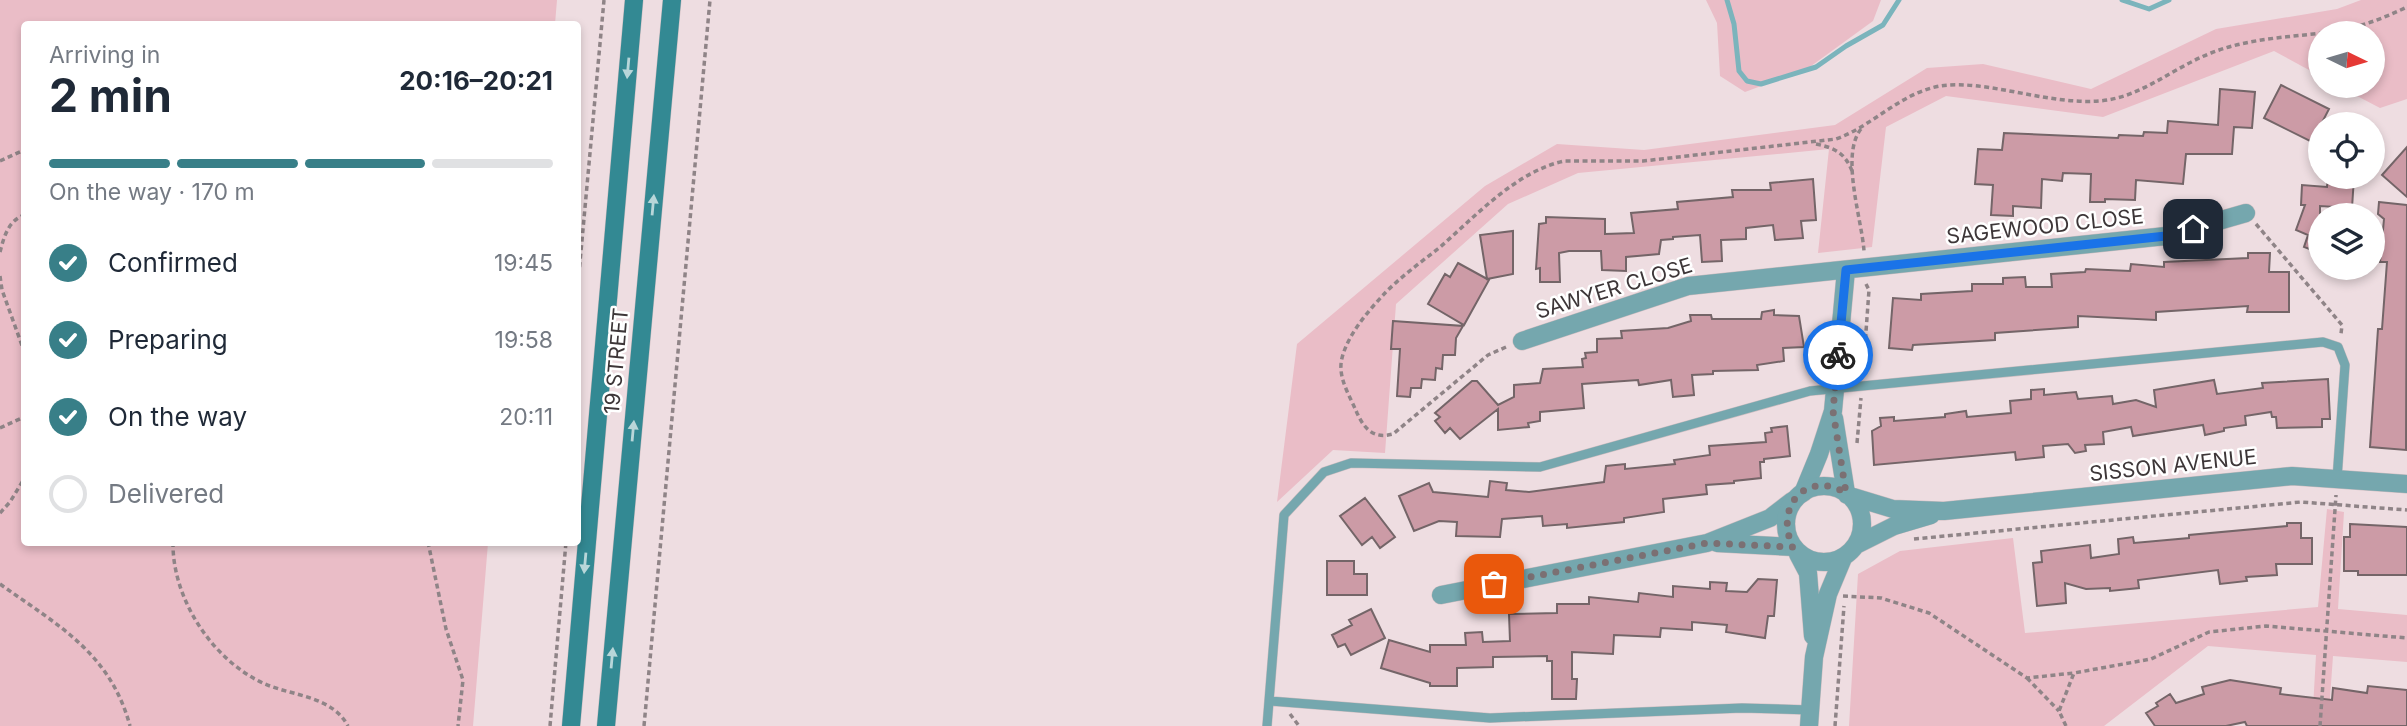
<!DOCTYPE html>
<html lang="en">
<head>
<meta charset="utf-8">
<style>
  body { margin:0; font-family:Inter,sans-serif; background:#f2f2f3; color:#1f2937; height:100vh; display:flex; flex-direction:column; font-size:26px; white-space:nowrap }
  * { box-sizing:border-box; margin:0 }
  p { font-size:23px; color:#747a83 }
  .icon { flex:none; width:38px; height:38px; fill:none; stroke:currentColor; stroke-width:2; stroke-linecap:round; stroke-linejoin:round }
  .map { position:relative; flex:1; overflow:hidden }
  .sheet { position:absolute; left:21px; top:21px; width:560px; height:525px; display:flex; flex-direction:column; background:#fff; border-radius:7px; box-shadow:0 4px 10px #0003 }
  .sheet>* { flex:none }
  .needle { width:46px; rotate:95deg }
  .fabs { position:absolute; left:2308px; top:21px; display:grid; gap:14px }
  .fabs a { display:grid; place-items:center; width:77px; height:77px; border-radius:50%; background:#fff; box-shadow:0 4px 10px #0003; font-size:35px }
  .pin { position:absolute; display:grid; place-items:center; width:60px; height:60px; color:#fff; margin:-30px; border-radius:14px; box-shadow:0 4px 10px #0006 }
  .courier { position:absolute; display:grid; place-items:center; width:70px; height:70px; margin:-35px; border:5px solid #1a73e8; border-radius:50%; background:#fff; color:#222; box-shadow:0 2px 9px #0007 }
  .headline em { font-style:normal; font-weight:700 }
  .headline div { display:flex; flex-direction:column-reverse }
  .headline { display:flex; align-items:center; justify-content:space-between; height:119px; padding:0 28px }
  h1 { font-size:46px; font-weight:700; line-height:52px }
  .bar { display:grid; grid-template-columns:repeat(4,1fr); gap:10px 7px; align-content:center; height:84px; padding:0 28px }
  .bar i { height:9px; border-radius:5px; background:#e0e1e3 }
  .bar .on { background:#387f88 }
  .bar p { grid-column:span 4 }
  ol { padding:0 28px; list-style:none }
  li { display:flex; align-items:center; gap:21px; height:77px }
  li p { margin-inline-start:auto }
  li .icon { padding:7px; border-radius:50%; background:#387f88; color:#fff; stroke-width:4 }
  li:last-child { color:#747a83 }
  li i { width:38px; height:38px; border:4px solid #e0e1e3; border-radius:50% }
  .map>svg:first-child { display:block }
  .green { fill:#eabdc7 }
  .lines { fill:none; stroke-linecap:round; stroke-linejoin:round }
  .stream { stroke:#7bb4bc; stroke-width:5 }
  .building { fill:#cc9ba6; stroke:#746568; stroke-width:2 }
  .service-casing { stroke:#cbbcbf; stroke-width:10 }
  .minor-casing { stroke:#cbbcbf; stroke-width:19 }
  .tertiary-casing { stroke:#cbbcbf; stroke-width:19 }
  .secondary-casing { stroke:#cbbcbf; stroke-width:19 }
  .path { stroke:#8f8487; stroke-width:3.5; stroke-dasharray:5 3.5; stroke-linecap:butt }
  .service { stroke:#75a7ae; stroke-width:9 }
  .minor { stroke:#75a7ae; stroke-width:18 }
  .tertiary { stroke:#75a7ae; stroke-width:18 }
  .secondary { stroke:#338993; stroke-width:18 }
  .oneway { fill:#b8d6d9 }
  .done { stroke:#7b7073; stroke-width:7; stroke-dasharray:0 12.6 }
  .route { stroke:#1a73e8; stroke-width:9 }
  .labels { text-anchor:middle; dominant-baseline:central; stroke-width:5; stroke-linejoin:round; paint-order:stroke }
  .street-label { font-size:21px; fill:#3d3638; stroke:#fff }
</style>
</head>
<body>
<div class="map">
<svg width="2407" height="726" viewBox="0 0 2407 726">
  <rect width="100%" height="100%" fill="#eedde1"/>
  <path class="green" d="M0,0H557L555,24H24V542L488,543L473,726H0Z
    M1706,0H1881L1873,21L1807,69L1745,92L1720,76L1717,23Z
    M2361,0H2407V99L2380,108L2338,86H2373V33H2320V76L2274,51L2103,117L1946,96L1886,127L1872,247L1818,253L1829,149L1578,173L1508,204L1396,304L1385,453L1333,450L1277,502L1297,344L1485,186L1557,144L1644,150L1835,125L1927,68L1983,64L2091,89L2216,29L2337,9Z
    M2327,509L2344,512L2338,609L2407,615V662L2333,656L2328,726H2312L2316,655L2208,646L2104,726H1849L1858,574L1900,551L2013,538L2025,633L2318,607Z"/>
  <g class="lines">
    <path class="stream" d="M1727,0L1734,24L1739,71L1747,81L1761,84L1816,67L1846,46L1883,25L1899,0
      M2122,0L2149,9L2169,0"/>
  </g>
  <path class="building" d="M2281,85L2329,109L2312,142L2264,118Z
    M2220,89L2255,92L2252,128L2234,127L2232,154H2186L2183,184L2136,180L2135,200L2105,199V202H2090L2091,174L2063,173L2062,181L2042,179L2041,208L2013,206V216L1991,215L1993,185L1975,184L1978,149L2002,150L2004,133L2118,138L2119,135L2143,136L2144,132L2167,133L2168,121L2218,125Z
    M2407,147V197L2382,175Z
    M2328,177H2354L2352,208L2320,206V253L2304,247L2308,235L2296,230L2305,205H2301L2302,185L2327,187Z
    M1813,179L1816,220L1801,221L1803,238L1775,240L1773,225L1746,228V239L1721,240L1722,261L1702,262L1700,235L1673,237V239L1661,240L1659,254L1626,257V271L1602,270L1601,251H1569L1559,253L1560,282H1540V268L1536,269L1539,224L1546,223V217L1605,219V234L1634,233L1631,213L1678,209L1677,202L1733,197L1732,190H1771L1770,183Z
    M2379,202L2407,205L2406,450L2370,447L2378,329H2382L2387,262H2380L2384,219L2378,214Z
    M1513,231V274L1487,279L1480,235Z
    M2248,253H2270L2269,272H2289V312H2247L2248,306L2156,312V320L2078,316V327L1995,333V340L1913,345L1912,350L1889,348L1893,298L1921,300V294L1972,291V284H2003V278L2025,277L2026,287H2052L2051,274L2085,272L2086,269L2130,271L2131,264L2164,267V262L2248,258Z
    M1458,263L1489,280L1464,325L1428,304L1445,274L1450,277Z
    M1774,310V315L1799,316L1804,347L1783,348L1784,361L1757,365L1758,370L1713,371V374L1692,375L1694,395L1673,397L1671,380L1639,385L1638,380L1582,384L1584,408L1540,412V421L1528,423L1529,427L1498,430V409L1460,439L1450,428L1445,433L1435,421L1440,417L1435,413L1472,381H1477L1498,405L1514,397V385L1540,383L1543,369L1583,367L1582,359L1586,358L1585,353L1597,352V339L1622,338L1621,331L1668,328L1691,321L1690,315H1711L1712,319H1761L1762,312Z
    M1393,321L1463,326L1456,338L1455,355H1443L1442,369L1436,368L1435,380L1422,379L1421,388H1411L1410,397L1397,396L1400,349H1391Z
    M2328,379L2330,419H2322V427L2277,428L2276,417H2272L2271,412L2245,416L2246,425L2224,428V431L2205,435L2203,425L2133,436L2131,427L2103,432L2104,444L2085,445L2086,451L2075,453L2068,444L2043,446L2044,457L2016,460L2015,452L1874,465L1872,431L1881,426L1880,418L1894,417V421L1945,417V414L1966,411L1967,417L2011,413L2010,401L2031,399V390L2044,389V395L2076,392L2078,399L2112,396L2113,404L2136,400L2156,407L2154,390L2214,380L2217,394L2263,388L2262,383Z
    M1787,426L1790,456L1764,459V462H1760L1761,478L1734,481V483L1706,485L1707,494L1663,499L1664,512L1624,518V522L1567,528V524L1543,526L1542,516L1502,519L1500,537L1456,536L1457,522L1439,521L1414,531L1399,496L1429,483L1433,492L1488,497L1490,481L1507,483L1506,490L1529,492L1604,482L1606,466L1625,464V469L1675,464L1674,460L1710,455L1709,446L1766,442L1765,433L1772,432L1771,428Z
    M1365,498L1395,537L1380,548L1372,537L1362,545L1340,516Z
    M2287,523H2301V538H2312V564H2276L2277,575L2246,577L2247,581L2220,584L2218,570L2138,580L2139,588L2110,591V588L2086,589L2065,583L2066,603L2037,606L2033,563L2042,562L2041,551L2090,545L2091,558L2119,554L2118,539L2133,537L2134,543L2189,538V535L2287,526Z
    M2350,524L2407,527V575H2358V571H2344V537H2350Z
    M1327,561H1354V574H1367V595H1327Z
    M1758,579L1777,580L1774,616H1768L1765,638L1726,632L1727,625L1692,622V630L1661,628L1660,637L1614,635L1613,654L1572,652V679H1577L1576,699H1552V661H1547V656L1493,657V667L1457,668V686H1430V683L1381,668L1389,640L1430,652V645H1466L1465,633L1482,632L1483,642L1510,641L1509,614L1557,613V604H1589V597L1638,602L1639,593L1673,597V586L1710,589V582L1727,583L1726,591L1747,592Z
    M1371,609L1385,638L1351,655L1345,644L1338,647L1332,635L1352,625L1349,620Z
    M2230,680L2281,688L2280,694L2332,700L2333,688L2367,693L2368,686L2407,690V726H2247L2245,722L2226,726H2155L2146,713L2158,706L2156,703L2170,694L2176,703L2204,694L2202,687Z"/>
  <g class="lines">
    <defs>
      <path id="service" d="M1269,701L1490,718L1742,708L1810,710
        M1267,726L1284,515L1324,472L1351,463L1540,467L1810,391L2323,342L2338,347L2345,365L2337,479"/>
      <path id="minor" d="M1522,341L1688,286L2166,236L2246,213
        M1834,418L1846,493
        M1803,493L1819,454L1833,411L1846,270
        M1717,543L1793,547
        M1441,595L1707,543L1770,518L1792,501"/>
      <path id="tertiary" d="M1786 524a38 38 0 1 1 76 0a38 38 0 1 1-76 0Z
        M1847,495L1893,509L1944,511L2292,476L2407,484
        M1856,545L1894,526L1931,515
        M1798,554L1808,573L1813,636
        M1809,726L1814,657L1828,594L1843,558"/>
      <path id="secondary" d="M571,726L634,0
        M606,726L672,0"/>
    </defs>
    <use href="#service" class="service-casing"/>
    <use href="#minor" class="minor-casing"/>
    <use href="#tertiary" class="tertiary-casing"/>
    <use href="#secondary" class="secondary-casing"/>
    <path class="path" d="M1861,129C1840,155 1862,220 1864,251
      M1816,144C1835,148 1845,153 1852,171
      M0,161L24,150
      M2256,224L2342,325L2341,334
      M0,252C4,237 8,221 24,215
      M0,276L2,290L24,351
      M578,284L604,0
      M1506,347L1488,355L1393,434C1374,439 1365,430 1357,413C1350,396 1337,377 1342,358C1348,334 1369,310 1386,292C1402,276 1421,262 1439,248C1476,216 1515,172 1564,161H1643L1836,139C1873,126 1900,93 1940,86C1986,79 2047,105 2099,101C2141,98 2172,68 2211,53C2249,38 2291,37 2331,32C2358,28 2382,19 2407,7
      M1863,373L1869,290L1866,284
      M0,428L24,417
      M1857,443L1861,398
      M0,513L10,502L24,479
      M1914,539L2301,502L2407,510
      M173,542C172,599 213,661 265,684C293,696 332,696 348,726
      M428,542L446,629L463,680L458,726
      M0,584C57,625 110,652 130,726
      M1843,596L1881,598L1929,613L2027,678L2074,673
      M2027,678L2059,711
      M1290,714L1299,726
      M550,726L566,542
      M644,726L710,0
      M1835,726L1844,606
      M2066,726L2059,711L2074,673L2151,659L2209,632L2266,626L2407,638
      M2320,726L2336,495"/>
    <use href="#service" class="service"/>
    <use href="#minor" class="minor"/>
    <use href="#tertiary" class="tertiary"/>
    <use href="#secondary" class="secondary"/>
  </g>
  <defs><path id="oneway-solid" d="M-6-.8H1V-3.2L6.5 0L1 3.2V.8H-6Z" transform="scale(1.75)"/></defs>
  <g class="oneway">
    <use href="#oneway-solid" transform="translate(628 68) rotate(95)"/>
    <use href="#oneway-solid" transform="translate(653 205) rotate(-85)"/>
    <use href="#oneway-solid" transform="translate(633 431) rotate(-85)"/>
    <use href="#oneway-solid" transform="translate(585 563) rotate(95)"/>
    <use href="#oneway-solid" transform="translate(612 658) rotate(-85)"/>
  </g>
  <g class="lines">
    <path class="done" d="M1494,584L1707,543L1793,547C1774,508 1805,469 1846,493L1833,411L1838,355"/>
    <path class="route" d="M1838,355L1846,270L2166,236L2193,229"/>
  </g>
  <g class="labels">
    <g class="street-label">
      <text transform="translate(2045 226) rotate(-6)">SAGEWOOD CLOSE</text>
      <text transform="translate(1614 288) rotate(-17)">SAWYER CLOSE</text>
      <text transform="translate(616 361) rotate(-85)">19 STREET</text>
      <text transform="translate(2173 465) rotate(-6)">SISSON AVENUE</text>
    </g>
  </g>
</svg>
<div class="fabs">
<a><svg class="needle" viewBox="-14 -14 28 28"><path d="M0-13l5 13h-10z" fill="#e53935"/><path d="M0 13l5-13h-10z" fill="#747a83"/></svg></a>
<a><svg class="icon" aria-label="locate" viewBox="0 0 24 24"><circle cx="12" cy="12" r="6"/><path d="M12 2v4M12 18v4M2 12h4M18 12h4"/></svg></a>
<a><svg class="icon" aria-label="layers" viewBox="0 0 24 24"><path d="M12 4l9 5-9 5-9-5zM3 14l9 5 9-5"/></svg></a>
</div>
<div class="pin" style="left:1494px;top:584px;background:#ea580c"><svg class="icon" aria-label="bag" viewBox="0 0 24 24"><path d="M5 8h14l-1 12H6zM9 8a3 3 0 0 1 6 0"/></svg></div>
<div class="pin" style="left:2193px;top:229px;background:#1f2937"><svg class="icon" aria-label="home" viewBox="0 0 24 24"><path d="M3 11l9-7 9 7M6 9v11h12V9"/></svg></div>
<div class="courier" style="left:1838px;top:355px"><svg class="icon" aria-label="bike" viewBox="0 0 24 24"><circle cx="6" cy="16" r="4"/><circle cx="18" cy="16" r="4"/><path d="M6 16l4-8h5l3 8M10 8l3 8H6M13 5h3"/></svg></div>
<section class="sheet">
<div class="headline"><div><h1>2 min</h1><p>Arriving in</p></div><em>20:16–20:21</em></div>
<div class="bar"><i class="on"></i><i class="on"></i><i class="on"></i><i></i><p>On the way · 170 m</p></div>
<ol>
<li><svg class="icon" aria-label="check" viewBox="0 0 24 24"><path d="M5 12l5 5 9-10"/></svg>Confirmed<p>19:45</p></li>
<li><svg class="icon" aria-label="check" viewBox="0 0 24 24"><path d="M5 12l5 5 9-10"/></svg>Preparing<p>19:58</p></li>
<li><svg class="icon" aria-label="check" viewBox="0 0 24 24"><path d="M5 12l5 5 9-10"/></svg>On the way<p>20:11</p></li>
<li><i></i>Delivered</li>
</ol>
</section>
</div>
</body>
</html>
